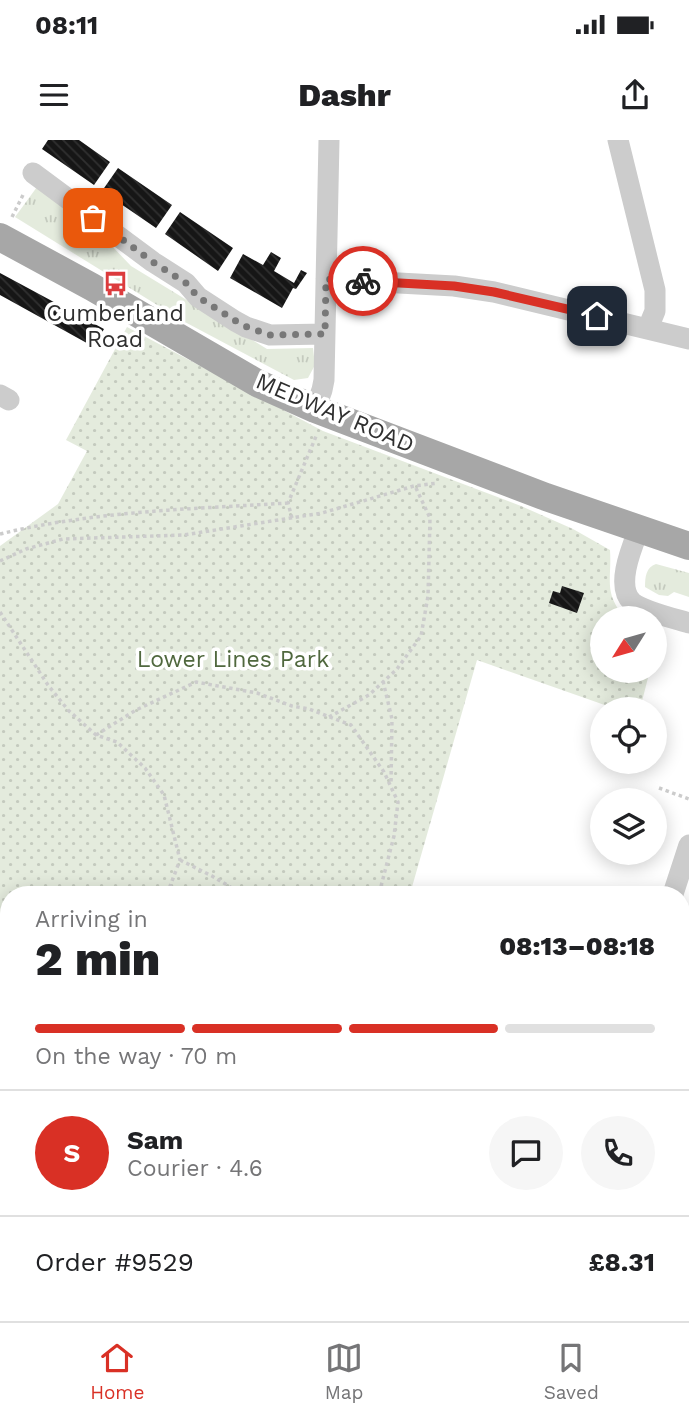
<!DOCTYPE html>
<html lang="en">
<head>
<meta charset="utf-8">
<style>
  body { margin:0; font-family:"Work Sans",sans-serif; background:#f6f6f6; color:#202124; height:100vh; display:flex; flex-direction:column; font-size:26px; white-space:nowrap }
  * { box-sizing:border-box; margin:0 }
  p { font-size:23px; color:#757577 }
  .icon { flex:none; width:38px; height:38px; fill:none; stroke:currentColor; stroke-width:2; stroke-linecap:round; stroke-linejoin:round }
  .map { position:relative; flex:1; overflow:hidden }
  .details { position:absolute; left:0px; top:746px; width:690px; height:436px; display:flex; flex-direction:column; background:#fff; border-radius:28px 28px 0 0; box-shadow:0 4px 18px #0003 }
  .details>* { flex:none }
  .needle { width:46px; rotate:233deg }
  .buttons { position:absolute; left:590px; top:466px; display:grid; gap:14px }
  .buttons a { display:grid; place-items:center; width:77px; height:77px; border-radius:50%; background:#fff; box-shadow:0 4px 18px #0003; font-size:35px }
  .pin { position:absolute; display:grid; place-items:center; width:60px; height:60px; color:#fff; margin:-30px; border-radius:14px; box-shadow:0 4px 10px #0006 }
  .courier { position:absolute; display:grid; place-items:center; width:70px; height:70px; margin:-35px; border:5px solid #d93025; border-radius:50%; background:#fff; color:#222; box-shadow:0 2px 9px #0007 }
  .head em { font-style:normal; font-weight:800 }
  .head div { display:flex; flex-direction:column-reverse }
  .head { display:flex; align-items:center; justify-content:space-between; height:119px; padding:0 35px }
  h1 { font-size:46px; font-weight:800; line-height:52px }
  .bar { display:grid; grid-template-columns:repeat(4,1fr); gap:10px 7px; align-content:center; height:84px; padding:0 35px }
  .bar i { height:9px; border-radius:5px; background:#e0e0e0 }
  .bar .on { background:#d93025 }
  .bar p { grid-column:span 4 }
  .line { display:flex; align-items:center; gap:18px; padding:0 35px; border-top:2px solid #e0e0e0 }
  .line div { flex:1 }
  .round { display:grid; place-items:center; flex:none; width:74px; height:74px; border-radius:37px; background:#f6f6f6 }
  .status { display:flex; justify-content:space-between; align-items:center; height:49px; padding:0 35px; background:#fff; direction:ltr }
  .status svg { height:19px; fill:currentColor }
  header { display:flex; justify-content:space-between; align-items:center; height:91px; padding:0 35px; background:#fff; font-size:32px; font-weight:800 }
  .tab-bar { display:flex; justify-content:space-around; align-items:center; height:98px; border-top:2px solid #e0e0e0; background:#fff; font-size:19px; color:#757577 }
  .tab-bar a { display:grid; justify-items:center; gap:4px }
  .tab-bar .on { color:#d93025 }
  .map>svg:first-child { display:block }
  .grass { fill:url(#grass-tufts) }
  .park { fill:url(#park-dots) }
  .building { fill:url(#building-back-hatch) }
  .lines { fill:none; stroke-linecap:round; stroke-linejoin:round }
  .path { stroke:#ccc; stroke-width:3.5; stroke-dasharray:3.5 3.5; stroke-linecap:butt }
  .minor { stroke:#ccc; stroke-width:21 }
  .major { stroke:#a7a7a7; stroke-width:28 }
  .done { stroke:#787878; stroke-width:7; stroke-dasharray:0 12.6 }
  .route { stroke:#d93025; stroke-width:9 }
  .labels { text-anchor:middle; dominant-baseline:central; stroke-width:7; stroke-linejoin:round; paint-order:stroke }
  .poi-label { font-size:23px; fill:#2f2f2f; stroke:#fff }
  .street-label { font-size:23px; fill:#2f2f2f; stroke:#fff }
  .park-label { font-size:23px; fill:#50683e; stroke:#fff }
</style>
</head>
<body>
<div class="status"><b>08:11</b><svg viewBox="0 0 49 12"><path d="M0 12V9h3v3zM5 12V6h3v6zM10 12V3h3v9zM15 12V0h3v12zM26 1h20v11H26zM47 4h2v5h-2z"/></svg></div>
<header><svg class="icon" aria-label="menu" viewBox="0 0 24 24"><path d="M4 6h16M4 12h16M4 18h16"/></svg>Dashr<svg class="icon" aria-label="share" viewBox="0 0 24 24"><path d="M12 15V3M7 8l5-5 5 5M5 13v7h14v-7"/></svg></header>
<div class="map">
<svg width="689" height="1181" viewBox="0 0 689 1181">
  <defs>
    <pattern id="grass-tufts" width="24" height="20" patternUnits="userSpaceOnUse" patternTransform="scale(1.75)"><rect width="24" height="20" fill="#e4ebdd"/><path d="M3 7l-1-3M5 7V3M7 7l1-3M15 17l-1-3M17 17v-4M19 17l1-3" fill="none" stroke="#c4cabe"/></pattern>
    <pattern id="park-dots" width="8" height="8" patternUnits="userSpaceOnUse" patternTransform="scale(1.75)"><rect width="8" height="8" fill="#e4ebdd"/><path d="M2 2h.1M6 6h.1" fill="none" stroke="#c4cabe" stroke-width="1.8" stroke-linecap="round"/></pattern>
    <pattern id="building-back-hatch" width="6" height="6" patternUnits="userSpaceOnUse" patternTransform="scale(1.75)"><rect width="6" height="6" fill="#161616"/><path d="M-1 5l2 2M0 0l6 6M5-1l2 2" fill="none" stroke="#303030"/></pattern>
  </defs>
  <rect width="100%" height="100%" fill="#fff"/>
  <path class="grass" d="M45,36L131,126L267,209L313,208L315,225L308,238L294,240L183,181L15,77Z
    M656,424L689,433V457L674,452L668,456L659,455L645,447C645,437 646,427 656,424Z"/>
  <path class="park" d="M127,187L323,291L521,366L573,389L610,410C612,440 603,452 625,478H602V530H650L640,569H616L477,520L410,754H9V1018L0,1016V406L58,364L87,311L66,300Z
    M681,932L689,934V1131L681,1128Z"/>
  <path class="building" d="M48,0H79L110,22L94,45L42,9Z
    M118,28L172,65L156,88L102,51Z
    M180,72L233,108L218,131L165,94Z
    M271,112L281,118L274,131L294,143L301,130L307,133L296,149L293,148L282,168L230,138L243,114L263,125Z
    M0,133L104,189L94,207L0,155Z
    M562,446L584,453L577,473L549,463L553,451L560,453Z"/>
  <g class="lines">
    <path class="path" d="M12,77L24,53
      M292,378L288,363L317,294
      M0,394C94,371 192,369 288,363
      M0,421L26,409L63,399L184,395L322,373L414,346L438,343
      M0,472L48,545L68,570L96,595L117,602L145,628L164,655L180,720L167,754
      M383,541L392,579L391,644
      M329,577L369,555L397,529L421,496L428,456L430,378L415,346
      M96,595L136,570L196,542L257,553L292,566L309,569L351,585L384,632L398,662L394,696L379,754
      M659,648L689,659
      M180,720L212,736L242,754
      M0,878L9,879
      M0,944L9,947
      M681,947L689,950
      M681,972L689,973
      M0,992L9,994
      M681,1088L689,1089"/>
    <path class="minor" d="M618,0L655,150V171L648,188
      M33,33L153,122L186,143L198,157L235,181L246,187L270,195L325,194
      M326,139L454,146L494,152L689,199
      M0,255L9,260
      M315,269L322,250L324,240L329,0
      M639,389C632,407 615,446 632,462C642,471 676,479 689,483
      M673,754L689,705
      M681,874H689
      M0,1158L9,1161
      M47,1172L70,1181
      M233,1172L234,1181
      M658,1172L682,1181"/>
    <path class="major" d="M0,97L92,147L257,243L315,269L546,357L689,406"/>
  </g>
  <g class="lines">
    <path class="done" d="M93,78L153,122L186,143L198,157L242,185L270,195L325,194L326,139L363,141"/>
    <path class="route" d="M363,141L454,146L494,152L597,176"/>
  </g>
  <defs>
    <symbol id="bus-bare" viewBox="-9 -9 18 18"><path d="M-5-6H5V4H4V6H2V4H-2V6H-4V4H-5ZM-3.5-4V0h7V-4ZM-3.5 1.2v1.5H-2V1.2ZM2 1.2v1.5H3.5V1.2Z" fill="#dc3b3d" stroke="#fff" stroke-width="2.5" paint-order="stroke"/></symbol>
  </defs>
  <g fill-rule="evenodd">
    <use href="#bus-bare" x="98" y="126" width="35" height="35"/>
  </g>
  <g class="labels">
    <g class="poi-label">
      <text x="115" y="173">Cumberland<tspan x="115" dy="26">Road</tspan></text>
    </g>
    <g class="street-label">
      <text transform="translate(335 273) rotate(23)">MEDWAY ROAD</text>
    </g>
    <g class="park-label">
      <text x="233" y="519">Lower Lines Park</text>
    </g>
  </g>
</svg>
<div class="buttons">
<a><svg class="needle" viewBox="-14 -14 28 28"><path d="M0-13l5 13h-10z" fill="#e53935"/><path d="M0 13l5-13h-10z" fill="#757577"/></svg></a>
<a><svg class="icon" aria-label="locate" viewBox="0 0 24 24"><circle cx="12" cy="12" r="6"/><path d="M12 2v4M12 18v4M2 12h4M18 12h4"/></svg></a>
<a><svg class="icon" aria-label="layers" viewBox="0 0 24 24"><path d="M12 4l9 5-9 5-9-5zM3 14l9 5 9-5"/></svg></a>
</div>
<div class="pin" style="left:93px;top:78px;background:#ea580c"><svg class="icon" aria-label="bag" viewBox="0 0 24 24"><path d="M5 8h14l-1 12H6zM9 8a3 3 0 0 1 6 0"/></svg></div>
<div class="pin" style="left:597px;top:176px;background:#1f2937"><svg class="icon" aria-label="home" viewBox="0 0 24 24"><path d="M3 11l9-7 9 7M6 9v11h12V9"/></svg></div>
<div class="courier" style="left:363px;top:141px"><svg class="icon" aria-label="bike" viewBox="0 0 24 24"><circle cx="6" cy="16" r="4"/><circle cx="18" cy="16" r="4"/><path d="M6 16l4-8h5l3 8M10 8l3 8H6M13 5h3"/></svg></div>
<section class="details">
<div class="head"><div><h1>2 min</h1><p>Arriving in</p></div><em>08:13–08:18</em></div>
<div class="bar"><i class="on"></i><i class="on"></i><i class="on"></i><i></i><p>On the way · 70 m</p></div>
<div class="line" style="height:126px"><b class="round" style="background:#d93025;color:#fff">S</b><div><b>Sam</b><p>Courier · 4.6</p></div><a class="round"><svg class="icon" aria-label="chat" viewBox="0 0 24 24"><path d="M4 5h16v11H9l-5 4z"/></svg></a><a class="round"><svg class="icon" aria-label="phone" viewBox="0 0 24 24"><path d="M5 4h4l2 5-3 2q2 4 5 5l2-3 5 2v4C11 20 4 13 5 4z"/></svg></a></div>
<div class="line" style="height:91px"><div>Order #9529</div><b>£8.31</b></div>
</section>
</div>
<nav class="tab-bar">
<a class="on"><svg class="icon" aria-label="home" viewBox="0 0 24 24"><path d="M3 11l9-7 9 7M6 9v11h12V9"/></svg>Home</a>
<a><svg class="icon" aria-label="map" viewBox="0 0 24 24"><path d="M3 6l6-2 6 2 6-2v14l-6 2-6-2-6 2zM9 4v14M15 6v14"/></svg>Map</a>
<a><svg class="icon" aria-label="saved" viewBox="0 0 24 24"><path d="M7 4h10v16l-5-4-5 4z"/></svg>Saved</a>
</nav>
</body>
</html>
